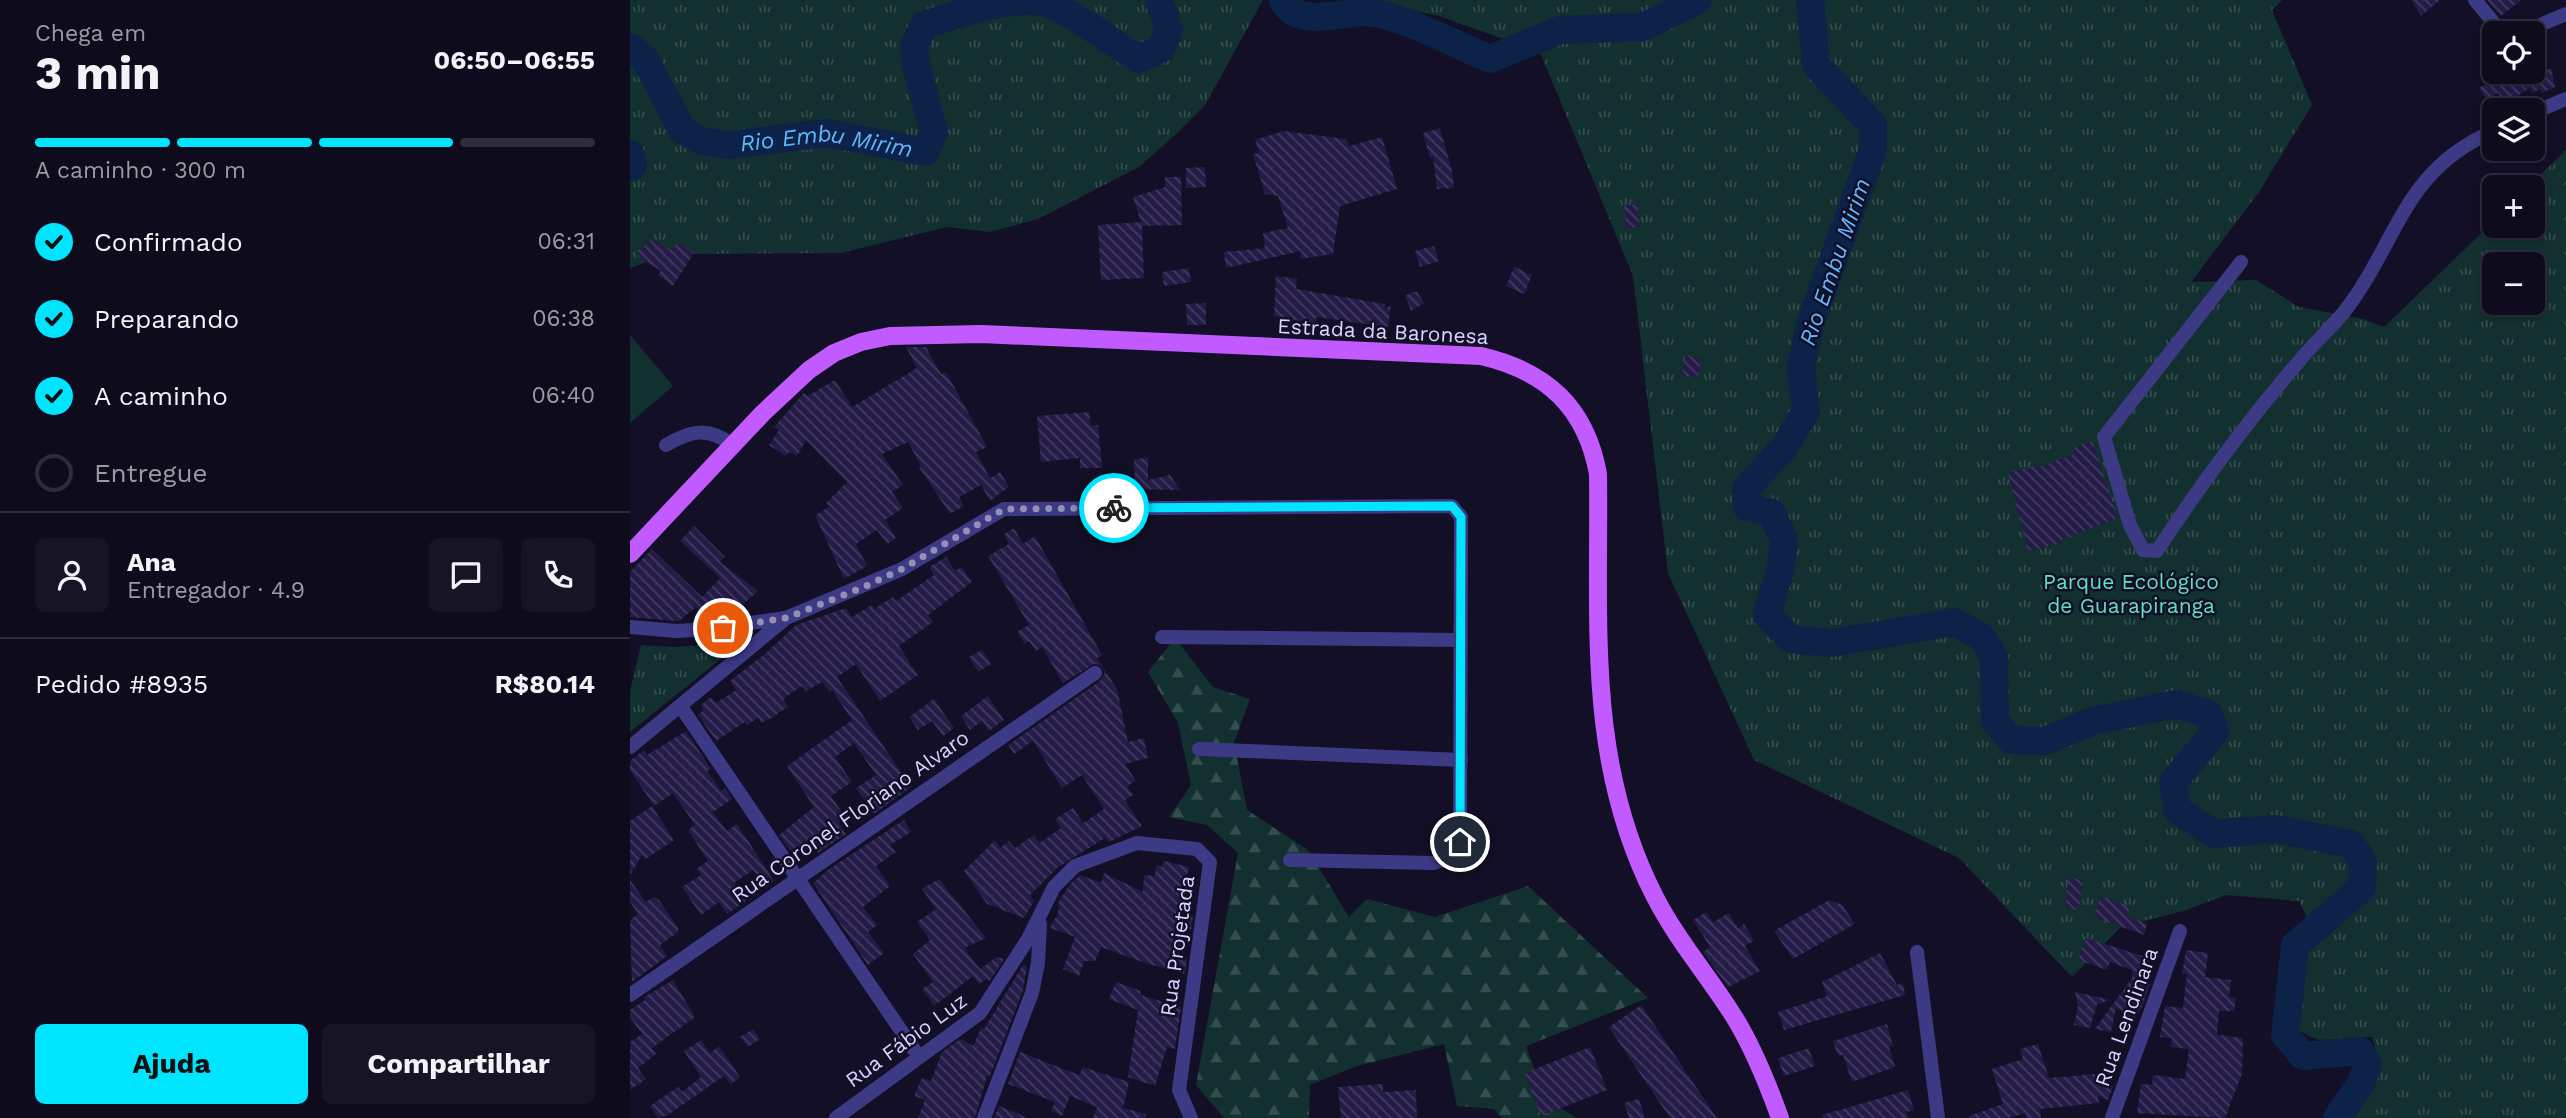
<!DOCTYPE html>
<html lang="pt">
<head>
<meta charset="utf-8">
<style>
  body { margin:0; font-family:"Work Sans",sans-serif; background:#171425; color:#f1f3f6; height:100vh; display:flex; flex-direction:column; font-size:26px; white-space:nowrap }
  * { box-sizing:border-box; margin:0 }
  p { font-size:23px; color:#9b9ba3 }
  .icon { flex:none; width:38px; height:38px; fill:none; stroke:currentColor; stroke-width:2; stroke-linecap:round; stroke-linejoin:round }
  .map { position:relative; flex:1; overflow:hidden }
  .sheet { display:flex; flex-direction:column; background:#0e0b1c; width:630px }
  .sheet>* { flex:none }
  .controls { position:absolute; left:1852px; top:21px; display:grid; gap:14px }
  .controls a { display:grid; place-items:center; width:63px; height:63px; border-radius:10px; background:#0e0b1c; box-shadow:0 4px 10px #0003,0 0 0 2px #2e2b3b; font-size:35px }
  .pin { position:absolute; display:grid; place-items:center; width:60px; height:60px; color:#fff; margin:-30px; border:4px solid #fff; border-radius:50%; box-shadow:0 2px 7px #0007 }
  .courier { position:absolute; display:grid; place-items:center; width:70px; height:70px; margin:-35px; border:5px solid #00e5ff; border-radius:50%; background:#fff; color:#222; box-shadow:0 2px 9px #0007 }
  .headline em { font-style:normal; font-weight:700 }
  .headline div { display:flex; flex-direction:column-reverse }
  .headline { display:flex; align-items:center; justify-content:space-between; height:119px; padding:0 35px }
  h1 { font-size:46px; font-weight:700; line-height:52px }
  .bar { display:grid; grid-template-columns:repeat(4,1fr); gap:10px 7px; align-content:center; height:84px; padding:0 35px }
  .bar i { height:9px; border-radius:5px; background:#2e2b3b }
  .bar .selected { background:#00e5ff }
  .bar p { grid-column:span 4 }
  .line { display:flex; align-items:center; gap:18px; padding:0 35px; border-top:2px solid #2e2b3b }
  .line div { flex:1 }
  .round { display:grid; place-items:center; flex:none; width:74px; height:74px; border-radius:10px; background:#171425 }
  ol { padding:0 35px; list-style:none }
  li { display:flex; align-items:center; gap:21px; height:77px }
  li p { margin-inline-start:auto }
  li .icon { padding:7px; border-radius:50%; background:#00e5ff; color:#111; stroke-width:4 }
  li:last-child { color:#9b9ba3 }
  li i { width:38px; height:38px; border:4px solid #2e2b3b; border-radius:50% }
  .action { display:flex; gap:14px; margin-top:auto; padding:14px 35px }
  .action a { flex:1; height:80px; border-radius:10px; background:#00e5ff; color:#111; font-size:28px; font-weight:700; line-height:80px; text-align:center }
  .action a+a { background:#171425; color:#f1f3f6 }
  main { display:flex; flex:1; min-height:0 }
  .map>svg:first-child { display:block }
  .forest { fill:url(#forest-firs) }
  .park { fill:url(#park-tufts); fill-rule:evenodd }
  .pitch { fill:#12302f }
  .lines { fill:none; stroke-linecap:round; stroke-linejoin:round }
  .river { stroke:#0c2248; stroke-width:28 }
  .building { fill:url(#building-back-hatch) }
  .minor { stroke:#3d3a85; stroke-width:14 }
  .major { stroke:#c25bff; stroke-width:18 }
  .done { stroke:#948fb3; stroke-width:7; stroke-dasharray:0 12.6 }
  .route { stroke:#00e5ff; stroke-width:9 }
  .labels { text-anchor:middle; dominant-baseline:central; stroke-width:5; stroke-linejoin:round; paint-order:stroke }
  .street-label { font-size:21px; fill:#d9d4ff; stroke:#130f26 }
  .park-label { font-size:21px; fill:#5fe0c0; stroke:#130f26 }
  .water-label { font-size:23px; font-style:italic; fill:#62b6ff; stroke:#130f26 }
</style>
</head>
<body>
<main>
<section class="sheet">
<div class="headline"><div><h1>3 min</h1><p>Chega em</p></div><em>06:50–06:55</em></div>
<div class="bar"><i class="selected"></i><i class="selected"></i><i class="selected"></i><i></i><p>A caminho · 300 m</p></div>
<ol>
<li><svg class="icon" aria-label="check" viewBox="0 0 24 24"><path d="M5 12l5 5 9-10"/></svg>Confirmado<p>06:31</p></li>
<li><svg class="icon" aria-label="check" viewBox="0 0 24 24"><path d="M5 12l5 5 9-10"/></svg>Preparando<p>06:38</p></li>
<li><svg class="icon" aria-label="check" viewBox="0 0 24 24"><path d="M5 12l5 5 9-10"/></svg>A caminho<p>06:40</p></li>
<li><i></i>Entregue</li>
</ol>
<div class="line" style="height:126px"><a class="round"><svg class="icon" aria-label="person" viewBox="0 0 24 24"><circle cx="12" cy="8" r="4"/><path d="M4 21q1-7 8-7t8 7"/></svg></a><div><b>Ana</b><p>Entregador · 4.9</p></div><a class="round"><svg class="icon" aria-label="chat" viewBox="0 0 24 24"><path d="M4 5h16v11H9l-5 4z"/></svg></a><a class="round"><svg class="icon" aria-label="phone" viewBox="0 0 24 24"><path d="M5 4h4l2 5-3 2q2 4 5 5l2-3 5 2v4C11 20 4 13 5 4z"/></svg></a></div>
<div class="line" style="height:91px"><div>Pedido #8935</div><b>R$80.14</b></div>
<div class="action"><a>Ajuda</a><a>Compartilhar</a></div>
</section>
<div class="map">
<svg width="1936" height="1118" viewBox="0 0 1936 1118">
  <defs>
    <pattern id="forest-firs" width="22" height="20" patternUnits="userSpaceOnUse" patternTransform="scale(1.75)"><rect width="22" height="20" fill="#12302f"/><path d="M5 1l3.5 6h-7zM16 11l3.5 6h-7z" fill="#344d4e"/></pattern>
    <pattern id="park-tufts" width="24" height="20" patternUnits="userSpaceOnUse" patternTransform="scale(1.75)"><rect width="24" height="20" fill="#12302f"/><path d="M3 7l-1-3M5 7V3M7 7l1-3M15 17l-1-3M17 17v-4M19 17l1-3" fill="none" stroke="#344d4e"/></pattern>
    <pattern id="building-back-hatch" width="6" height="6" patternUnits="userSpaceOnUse" patternTransform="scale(1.75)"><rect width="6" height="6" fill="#241b47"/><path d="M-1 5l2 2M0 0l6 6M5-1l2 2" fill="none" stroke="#433b63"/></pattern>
  </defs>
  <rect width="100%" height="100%" fill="#130f26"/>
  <path class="forest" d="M545,638L583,687L620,699L604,742L617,810L678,850L719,917L737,899L805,917L898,886L1018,998L896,1046L915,1099L947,1118H872L864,1109L827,1106L814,1044L727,1066L680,1085L679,1118H594L566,1085L608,853L577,825L539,817L561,785L548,723L518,672Z"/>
  <path class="park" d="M0,0H633L575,105L546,134L509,167L408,219L360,232L317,227L211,253L38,254L0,268Z
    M736,0H1652L1642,10L1682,105L1629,192L1561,282L1626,280L1669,307L1733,319L1754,327L1864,221V226H1902V187H1898L1936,150V1118H1721C1744,1088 1755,1075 1742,1037L1688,1040L1669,1031L1668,973L1684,932L1669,901L1596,895L1556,910L1491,927L1442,977L1329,858L1124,760L1038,573L1003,276L910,52L809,16ZM1864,264H1902V303H1864Z
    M112,642L0,732V691L11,645L46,647Z"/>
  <path class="pitch" d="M0,335L43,386L0,423Z"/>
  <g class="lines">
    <g class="river">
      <path d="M653,0C666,28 709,13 733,12C766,12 828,46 860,59L930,30L1013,27L1068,0"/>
      <path d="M1180,0L1186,65L1243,125V150L1180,324L1171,367L1176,411L1155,446L1116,489L1117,507L1142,513L1154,540L1151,566L1137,615L1161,639L1201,643L1324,622L1352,637L1364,658L1365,721L1381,740L1415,741L1463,721L1547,704L1579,714L1585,732L1543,782L1547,810L1585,834L1646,829L1721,844L1733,862L1732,888L1665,945L1655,1035L1673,1056L1730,1051L1738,1065L1731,1083L1707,1118"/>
      <path id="s1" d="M0,47L15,59L52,130L72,141L99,145L197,133L295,152L304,132L286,65L284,46L294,25C329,14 367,0 405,1C433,3 483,44 509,59L531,49L539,31L529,0"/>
      <path d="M0,154L3,165L0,167"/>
    </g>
  </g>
  <path class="building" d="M1781,0H1810L1791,16Z
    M1857,0H1891L1871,16Z
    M1921,68L1925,87L1912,93L1910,89L1902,93L1900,88L1875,104L1868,93L1857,100L1849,88L1870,76L1876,86Z
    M810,128L822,171L824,188L807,189L803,157L800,158L793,133Z
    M653,131L716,139L719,146L752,137L767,189L710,206L703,254L670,259L671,251L596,268L594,252L635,248L633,233L658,228L648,196L635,194L623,154L629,153L625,140Z
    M575,167L576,187L556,188V168Z
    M535,177H551L552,225L512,226L514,278L471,280L468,225L511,222L503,197L535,187Z
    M1007,204L1010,227L996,228L994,206Z
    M22,239L41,250L48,242L64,253L43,286L28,275L31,271L10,258L7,253Z
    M804,246L809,261L790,267L785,251Z
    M884,267L902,275L894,294L876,286Z
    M559,268L561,282L534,286L532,272Z
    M646,276L667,279L666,289L755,304V309L761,305L758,327L686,317L685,324L644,316Z
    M782,292H787L794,303L781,311L775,296Z
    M576,303V325H557L556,304Z
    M276,347H296L311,374L316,372L357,447L346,452L360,478L370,472L379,487L360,501L351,485L329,497L334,506L320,514L289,467L291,466L278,442L252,454L273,485L262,492L273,508L255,520L266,538L257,544L247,530L226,544L237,566L214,579L185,515L199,507L196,503L217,482L176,440L167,456L159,452L156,456L139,445L149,430L144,427L174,393L177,396L205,380L222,407L287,368Z
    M1055,356L1071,358L1068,378L1052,375Z
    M459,412L461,425H468L472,468H450V458L411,462L407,416Z
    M1462,441L1488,518L1430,540L1431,543L1398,551L1378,473L1405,466L1406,468L1445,454L1443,448Z
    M518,458V480L540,475L550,490L497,489V485L505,483L504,459Z
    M64,526L95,557L90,562L128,591L110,607L101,599L78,619L66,607L49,621L0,617V572L22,549L72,597L90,578L50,541Z
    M384,528L393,544L405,536L472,655L467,658L487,689L498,742L514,738L518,758L495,764L506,781L497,786L503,795L495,800L512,826L479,842L475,838L428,867L400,895L404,901L394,918L357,904L334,871L365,840L370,848L379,841L385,848L404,835L409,843L431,828L425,819L443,808L453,823L474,809L452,775L432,788L403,741L384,754L378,745L470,681L475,673L470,665L464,664L433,683L412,647L406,651L399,641L395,644L387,632L399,625L358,556L379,544L374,534Z
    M316,557L325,571L332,567L342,582L298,615L303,622L269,646L288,675L250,701L226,664L207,677L281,787L244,814L226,788L246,775L224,743L205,757L222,782L201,796L216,818L209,823L216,834L188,853L182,844L164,856L149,835L184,807L157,766L222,720L202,690L200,692L192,682L176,691L172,686L153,699L158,707L141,718L131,723L128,718L117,725L115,722L86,741L68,715L74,710L71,705L81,697L86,703L106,690L100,681L136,653L166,625L216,608L222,617L242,605L244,609L263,597L266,601L304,575L299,567Z
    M352,650L361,664L348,672L339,657Z
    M358,696L374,720L359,731L352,721L340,730L331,716Z
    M304,699L324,728L313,736L302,721L288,730L279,717Z
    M56,731L81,769L77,771L91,791L95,788L102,799L83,812L97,831L107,824L144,881L135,888L123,870L104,883L116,901L97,914L89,902L71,915L52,887L71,875L66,869L78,861L58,830L65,825L43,793L24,806L0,770V761L14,750L17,755Z
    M22,806L44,840L16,859L12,855L0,875V821Z
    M274,820L281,832L260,845L266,852L246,866L260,886L233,907L247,925L238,932L254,953L238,965L183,883L199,869Z
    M534,861L559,867L547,913L563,916L561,930L556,929L549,957L557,959L555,974L515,963L471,947L465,961H454L449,976L433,969L445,937L420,928L428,913L429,901L441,883L450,875L471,883L474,873L513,892L514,875L525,876L526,865L532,867Z
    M1438,878L1453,880L1448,911L1436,906Z
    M309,879L356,938L334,948L350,969L367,957L374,959L359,982L357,979L349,984L343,976L304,1006L292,989L303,982L283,954L300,940L287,922L306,909L292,889Z
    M0,880L16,902L23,897L29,900L48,928V932L30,945L37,956L2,982L0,920L8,914L0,902Z
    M1471,896L1500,907L1497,916L1517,924L1514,935L1464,917Z
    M1199,900L1212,905L1225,924L1163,959L1144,931Z
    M1076,912L1083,922L1099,913L1108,928L1114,924L1124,941L1115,946L1130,971L1098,987L1073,952L1080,947L1063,920Z
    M1456,938L1519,958L1511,981L1520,984L1512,1007L1504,1020L1486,1008L1481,1032L1465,1029L1502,978V970L1480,962L1477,970L1448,960Z
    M1556,950L1578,953L1575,977L1601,980L1599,997L1606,998L1604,1011H1589L1587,1035L1613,1038L1612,1074L1595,1118L1507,1113L1511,1084L1522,1085L1523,1075L1555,1079L1559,1049L1541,1047L1542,1038L1530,1037L1535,1006L1553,1008L1557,974H1552Z
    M1250,953L1267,985L1273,983L1275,995L1154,1030L1148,1012L1197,996L1192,982Z
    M393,965L397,967L393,990L360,1076H357L345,1118H288L295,1100L284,1096L292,1078L301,1081L312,1052L330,1039L343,1046L351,1028L354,1029Z
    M43,980L65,1017L22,1048L26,1054L8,1068L16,1079L0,1090V1042L12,1034L0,1017V1010L15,1000L14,997Z
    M486,982L511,991L510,995L551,1007L545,1049L537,1047L525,1086L498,1077L508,1010L479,999Z
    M1445,992L1481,1000L1467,1004L1460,1028L1444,1025L1448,1006Z
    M1011,1005L1087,1118H1040L990,1044L979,1027Z
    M1257,1024L1263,1046L1259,1047L1265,1067L1222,1082L1213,1055L1208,1056L1203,1041Z
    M123,1029L130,1039L118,1047L110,1037Z
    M71,1040L80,1053L89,1046L110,1077L101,1084L94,1076L38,1115L28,1118L20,1106L48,1087L52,1092L71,1077L54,1051Z
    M1408,1044L1419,1078L1465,1074L1466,1080L1483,1086L1478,1100L1468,1096L1469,1103L1410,1109L1411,1118H1396V1113L1378,1118H1339V1116L1373,1104L1362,1069L1393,1059L1390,1049Z
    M960,1047L977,1090L911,1116L895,1073Z
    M1179,1048L1185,1066L1154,1076L1148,1058Z
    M390,1052L449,1075L453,1067L499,1082L493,1108L516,1114V1118H463L467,1107L440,1096L432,1116L421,1111L425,1102L378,1084Z
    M753,1084V1092L786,1090L787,1118H711L708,1087Z
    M1278,1090L1284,1110L1276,1112L1279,1118H1193L1192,1115Z
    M1009,1099L1015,1118H999L994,1103Z
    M369,1106L398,1118H364Z"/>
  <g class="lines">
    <path class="minor" d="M1845,0L1872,33
      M1892,33L1936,14
      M1902,113L1936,99
      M1611,262L1474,437L1500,525L1513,550L1527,551C1571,484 1618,420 1671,359C1684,343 1701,328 1714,312C1768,243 1772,170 1864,131
      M36,445C62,430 78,427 103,445
      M0,627L47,631L79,629L156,618L272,569L374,509L822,506L831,517L830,842L823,856L804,863L660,860
      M532,637L831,640
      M51,707L289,1057
      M0,747L155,619
      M569,749L831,760
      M1287,952L1308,1118
      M0,995L465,673
      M206,1118L350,1013L398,939L424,887L445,866L507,843L567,849L580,862L549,1090L561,1118
      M354,1118L402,993L408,963L410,924
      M1482,1118L1550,931"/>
    <path class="major" d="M0,554L133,413L179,370L204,353L231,342L260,336L351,334L851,356C916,371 956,407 968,474C970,621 955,761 1025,897C1046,938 1076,973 1101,1012C1122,1044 1137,1082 1150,1118"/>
  </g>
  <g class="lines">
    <path class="done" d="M93,628L156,618L234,587L272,569L374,509L484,508"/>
    <path class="route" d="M484,508L822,506L831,517L830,842"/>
  </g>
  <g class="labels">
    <g class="street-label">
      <text transform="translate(753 331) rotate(3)">Estrada da Baronesa</text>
      <text transform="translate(220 816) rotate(-35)">Rua Coronel Floriano Alvaro</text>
      <text transform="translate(547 946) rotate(-82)">Rua Projetada</text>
      <text transform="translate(1496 1017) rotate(-70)">Rua Lendinara</text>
      <text transform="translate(276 1040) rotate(-36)">Rua Fábio Luz</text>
    </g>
    <g class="park-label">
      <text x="1501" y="581">Parque Ecológico<tspan x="1501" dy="24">de Guarapiranga</tspan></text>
    </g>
    <g class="water-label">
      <text stroke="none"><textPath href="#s1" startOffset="248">Rio Embu Mirim</textPath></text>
      <text transform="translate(1205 262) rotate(-71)">Rio Embu Mirim</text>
    </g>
  </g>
</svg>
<div class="controls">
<a><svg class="icon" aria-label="locate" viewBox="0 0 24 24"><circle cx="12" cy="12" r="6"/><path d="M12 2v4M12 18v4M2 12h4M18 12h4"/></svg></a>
<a><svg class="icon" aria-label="layers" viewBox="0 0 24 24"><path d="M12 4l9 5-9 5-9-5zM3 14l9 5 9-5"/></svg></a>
<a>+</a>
<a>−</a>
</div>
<div class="pin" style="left:93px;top:628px;background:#ea580c"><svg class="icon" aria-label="bag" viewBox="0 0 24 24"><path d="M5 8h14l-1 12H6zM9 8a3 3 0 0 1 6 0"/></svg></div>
<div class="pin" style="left:830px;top:842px;background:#1f2937"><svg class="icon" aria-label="home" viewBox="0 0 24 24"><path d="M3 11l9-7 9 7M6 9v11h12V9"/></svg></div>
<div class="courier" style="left:484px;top:508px"><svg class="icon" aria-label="bike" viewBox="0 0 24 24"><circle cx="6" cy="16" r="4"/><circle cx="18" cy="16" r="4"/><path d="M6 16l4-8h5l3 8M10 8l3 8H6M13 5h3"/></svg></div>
</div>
</main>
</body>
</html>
